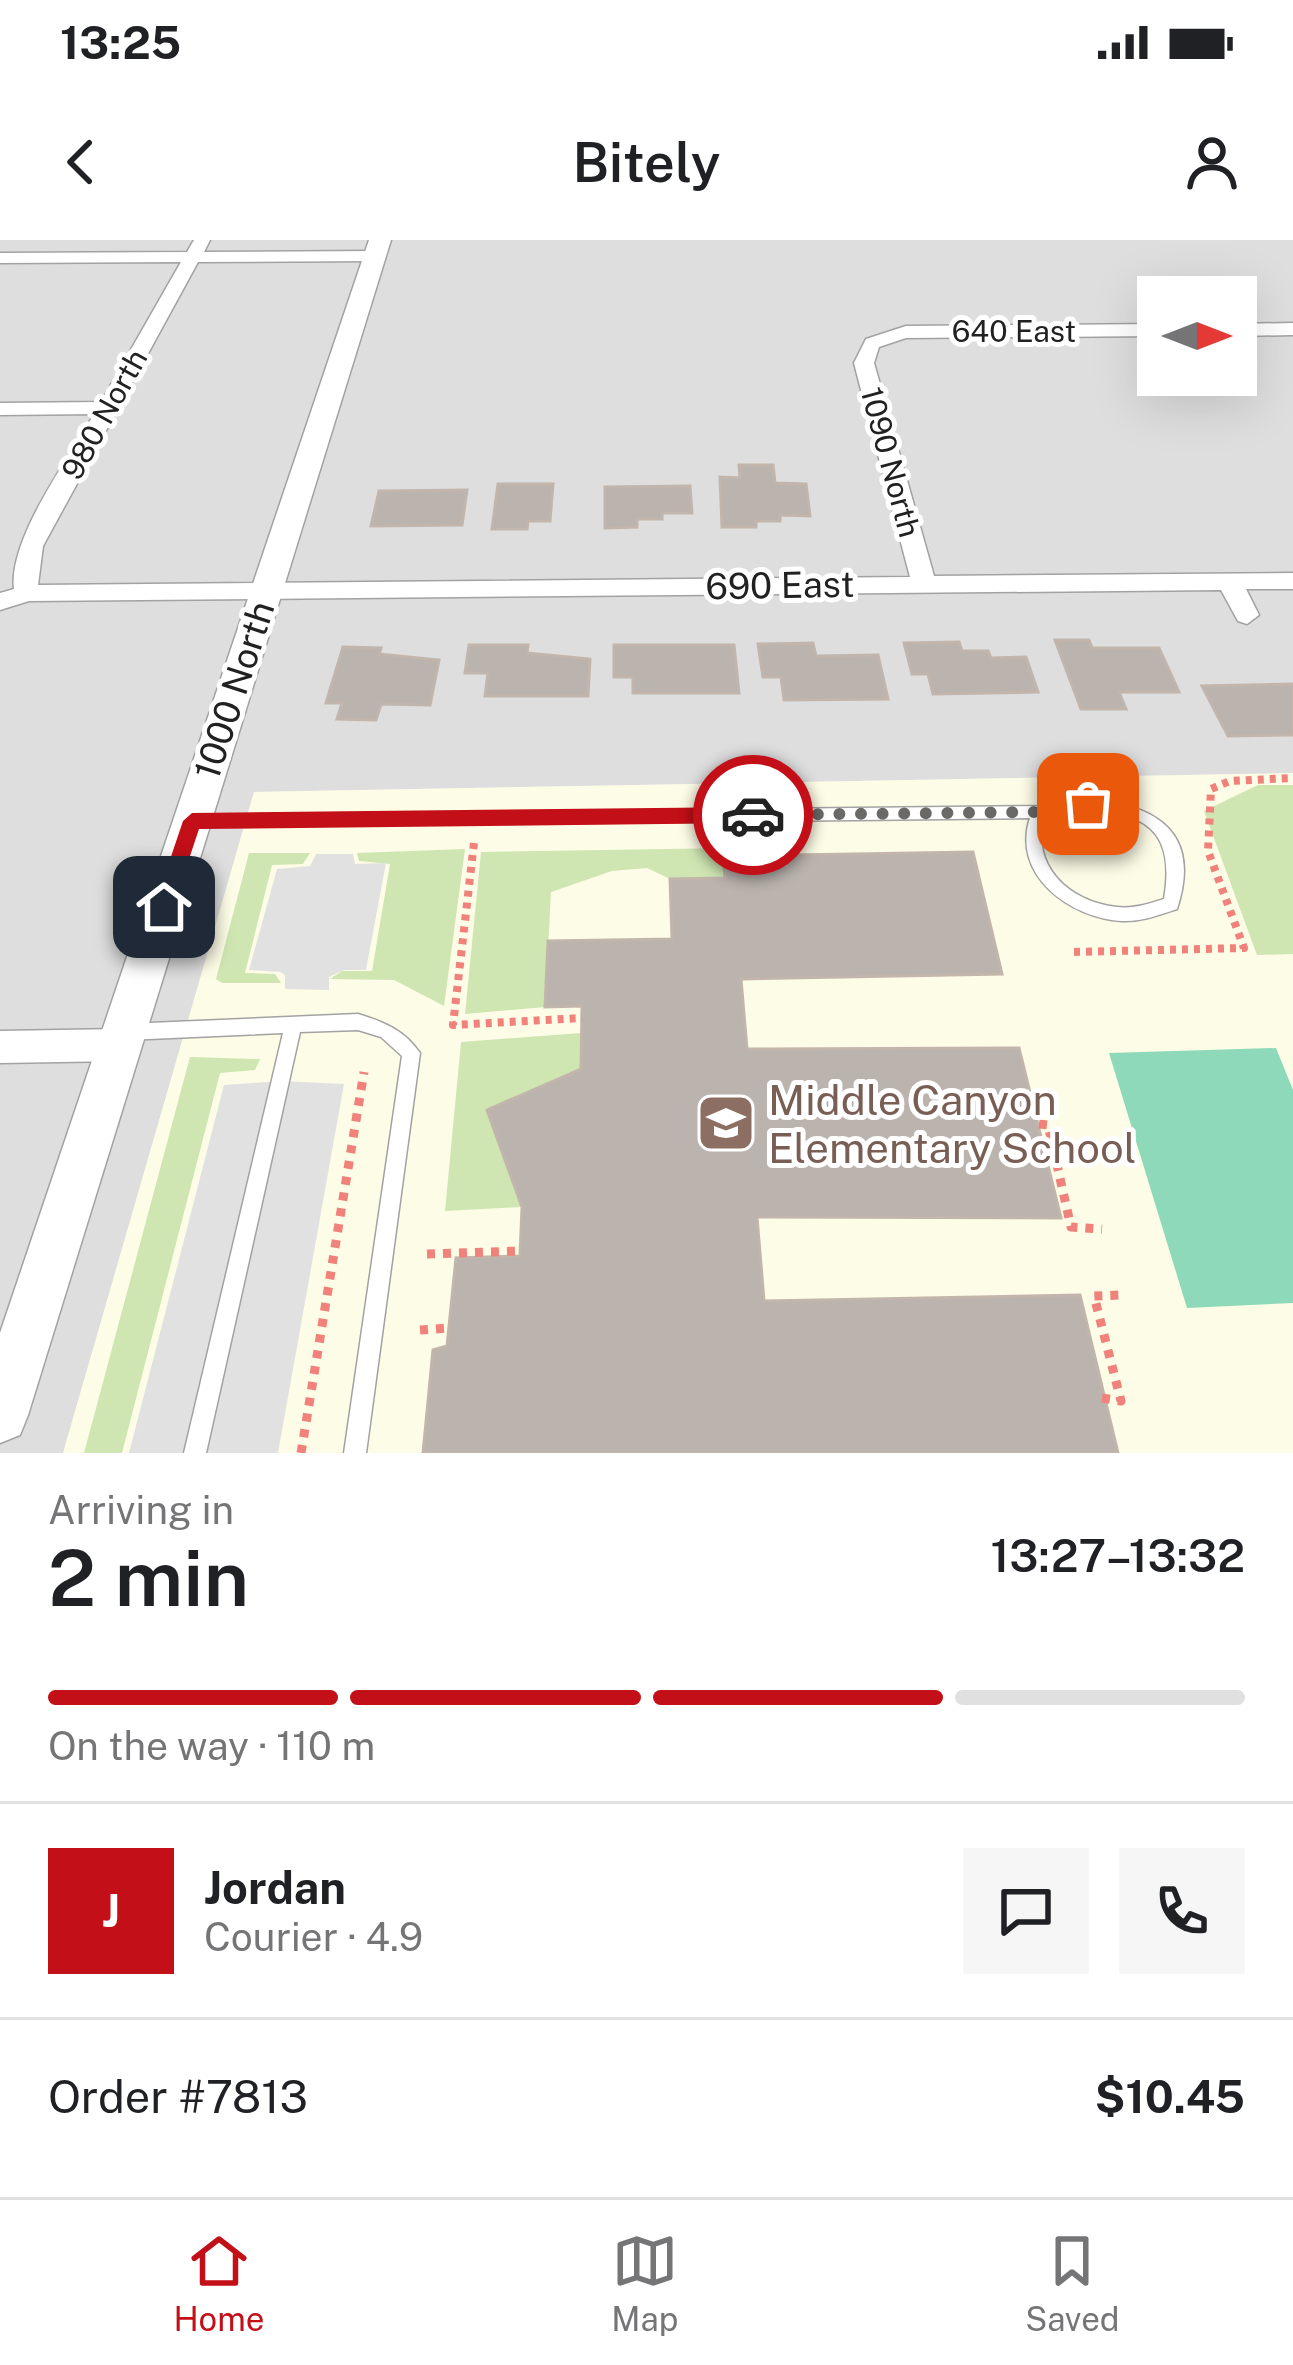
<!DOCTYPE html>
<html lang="en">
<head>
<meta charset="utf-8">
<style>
  body { margin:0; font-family:"Public Sans",sans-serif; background:#f6f6f6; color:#202124; height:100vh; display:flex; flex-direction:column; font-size:45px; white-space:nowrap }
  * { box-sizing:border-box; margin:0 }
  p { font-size:39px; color:#757577 }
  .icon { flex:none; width:66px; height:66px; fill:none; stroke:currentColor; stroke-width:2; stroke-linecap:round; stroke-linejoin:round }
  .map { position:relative; height:1213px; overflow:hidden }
  .sheet { display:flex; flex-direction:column; background:#fff; flex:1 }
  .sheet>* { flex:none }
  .needle { width:78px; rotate:90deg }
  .buttons { position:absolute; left:1137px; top:36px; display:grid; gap:24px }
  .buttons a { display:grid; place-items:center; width:120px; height:120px; border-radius:0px; background:#fff; box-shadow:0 12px 48px #0002; font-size:60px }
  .pin { position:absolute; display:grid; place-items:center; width:102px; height:102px; color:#fff; margin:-51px; border-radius:24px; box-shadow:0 6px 18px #0006 }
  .courier { position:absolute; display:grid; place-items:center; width:120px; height:120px; margin:-60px; border:9px solid #c30f17; border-radius:50%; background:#fff; color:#222; box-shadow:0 3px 15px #0007 }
  .summary em { font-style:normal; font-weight:600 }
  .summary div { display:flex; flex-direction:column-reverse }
  .summary { display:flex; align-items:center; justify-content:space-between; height:204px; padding:0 48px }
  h1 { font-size:78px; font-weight:600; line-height:90px }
  .bar { display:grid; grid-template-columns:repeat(4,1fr); gap:18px 12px; align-content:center; height:144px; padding:0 48px }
  .bar i { height:15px; border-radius:9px; background:#e0e0e0 }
  .bar .current { background:#c30f17 }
  .bar p { grid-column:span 4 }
  .line { display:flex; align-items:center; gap:30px; padding:0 48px; border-top:3px solid #e0e0e0 }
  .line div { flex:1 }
  .round { display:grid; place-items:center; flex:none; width:126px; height:126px; border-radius:0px; background:#f6f6f6 }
  .status { display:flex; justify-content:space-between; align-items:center; height:84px; padding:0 60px; background:#fff; direction:ltr }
  .status svg { height:33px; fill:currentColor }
  header { display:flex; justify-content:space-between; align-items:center; height:156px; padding:0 48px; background:#fff; font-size:54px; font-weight:600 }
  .menu { display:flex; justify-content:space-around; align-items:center; height:168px; border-top:3px solid #e0e0e0; background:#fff; font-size:33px; color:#757577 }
  .menu a { display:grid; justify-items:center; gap:6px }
  .menu .current { color:#c30f17 }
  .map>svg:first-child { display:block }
  .residential { fill:#dfdede; fill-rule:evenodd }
  .education { fill:#fdfce6 }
  .grass { fill:#cfe6b3 }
  .pitch { fill:#8dd9b9 }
  .parking { fill:#e1e1e1 }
  .building { fill:#bab3ae; stroke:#c2b5ac; stroke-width:3 }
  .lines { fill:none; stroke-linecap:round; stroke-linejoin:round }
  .service-casing { stroke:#a2a2a2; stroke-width:3 }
  .minor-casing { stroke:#a2a2a2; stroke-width:3 }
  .tertiary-casing { stroke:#a2a2a2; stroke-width:3 }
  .path-far1 { stroke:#f0827b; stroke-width:8; stroke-dasharray:6 6; stroke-linecap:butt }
  .path { stroke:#f0827b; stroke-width:9; stroke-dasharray:8 8; stroke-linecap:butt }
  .service { fill:#fff; fill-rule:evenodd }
  .minor { fill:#fff; fill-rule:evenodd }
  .tertiary { fill:#fff; fill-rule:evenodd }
  .route { fill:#c30f17 }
  .done { stroke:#6a6967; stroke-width:12; stroke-dasharray:0 21.6 }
  .labels { text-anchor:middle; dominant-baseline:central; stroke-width:10; stroke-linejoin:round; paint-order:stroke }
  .far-street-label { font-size:30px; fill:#212121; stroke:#fff }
  .street-label { font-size:36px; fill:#212121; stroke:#fff }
  .near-education-label { font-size:42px; fill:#785e54; stroke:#fff; text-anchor:start }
</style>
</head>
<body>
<div class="status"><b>13:25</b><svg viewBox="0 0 49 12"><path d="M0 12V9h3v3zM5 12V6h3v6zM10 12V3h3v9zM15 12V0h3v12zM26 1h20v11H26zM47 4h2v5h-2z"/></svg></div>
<header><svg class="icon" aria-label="back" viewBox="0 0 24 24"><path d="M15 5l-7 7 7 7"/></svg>Bitely<svg class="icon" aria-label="person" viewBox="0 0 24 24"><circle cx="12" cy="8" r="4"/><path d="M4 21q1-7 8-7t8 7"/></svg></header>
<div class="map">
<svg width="1293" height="1213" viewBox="0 0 1293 1213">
  <rect width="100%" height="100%" fill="#f1eee9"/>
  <path class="residential" d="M0,0H1293V533L254,552L63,1213H0ZM1158,57H1236V135H1158Z"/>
  <path class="education" d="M1293,533V1213H63L254,552Z"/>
  <path class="grass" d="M1258,545H1293V714L1257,715L1204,571Z
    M729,608L723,616L725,638L670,639L647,628L612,631L551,652L545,767L465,774L481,612Z
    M465,609L444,766L394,740L330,739L342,731H372L390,624L359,621L357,613Z
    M249,613H310L303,624L272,625L245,733L275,734L281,743H222L216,739Z
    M581,793V829L487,870L522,967L445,971L461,802Z
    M190,817L260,819L255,830L220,833L122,1213H84Z"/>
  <path class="pitch" d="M1276,808L1293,850V1063L1187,1068L1109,813Z"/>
  <path class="parking" d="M316,614H353L355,624L386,623L366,730H344L329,737V750L285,749V735L280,732L249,730L277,629L310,626Z
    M281,841L344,844L278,1213H129L224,845Z"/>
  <path class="building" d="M739,225H773L775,243L806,244L810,276L780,275V281H756V287H722L720,237L740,238Z
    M498,244H553L550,281H528L527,289H492Z
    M690,246L692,273H662V279H637V287L605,288V247Z
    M467,250L462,285L371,286L379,251Z
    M1055,400H1089L1092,408H1159L1179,452H1119L1126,469H1081Z
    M959,402L962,411H988L991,418L1026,417L1038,452L933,454L928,434H912L904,403Z
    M813,403L816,416L878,415L888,459L784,460L781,437H763L758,404Z
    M469,405H528L527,413L590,419L588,456H485L488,433H465Z
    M614,405H734L739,453H633V437H614Z
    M343,407L381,408L379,414L439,420L430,465L381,464L376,480L337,479L342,463H326Z
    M1293,444V495L1228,496L1202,446Z
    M973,612L1002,734L741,739L747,809L1019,808L1061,978L757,977L764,1061L1080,1055L1118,1213H423L433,1110L447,1106L456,1018L520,1016L522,967L487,870L581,829L582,766L545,767L548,701L672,699L670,639L725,638L723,616Z"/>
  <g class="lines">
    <defs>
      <path id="service" d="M1062,558C1135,559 1207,577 1177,669C1159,675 1141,682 1122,681C1070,678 1011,635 1030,578L195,587L190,585L188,581L190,577L195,575L1039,566ZM1062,570C1131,570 1178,577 1164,659C1148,664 1133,669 1117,667C1069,662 1029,625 1045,576Z
        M358,774C384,782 404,790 420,813L366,1213H344L402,816L381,797L358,790L300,792L206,1213H184L283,793L126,800L120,798L117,792L120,786L126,784Z"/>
      <path id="minor" d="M194,0H210L204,12L375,11L383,16L375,21L198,22L43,306L38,345L910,337L854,123L866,99L906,86L1158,84V96L906,98L879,107L874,123L934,336L1293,333V349H1246L1259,375L1247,384L1238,381L1221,350L29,361L0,370V353L14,349C8,299 69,218 94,174L0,175V163L101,162L181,22L0,23V13L187,12Z
        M1293,83V95L1236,96V84Z
        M120,789L132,793L137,805L132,817L120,821L0,823V791Z"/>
      <path id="tertiary" d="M369,0H391L28,1175L20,1195L0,1203V1093Z"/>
    </defs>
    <use href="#service" class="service-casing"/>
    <use href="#minor" class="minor-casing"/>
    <use href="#tertiary" class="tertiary-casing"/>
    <path class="path-far1" d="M474,603L453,785L582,778
      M1074,712L1244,708L1208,611L1211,549L1230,541L1293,538"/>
    <path class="path" d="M1039,884L1048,885L1071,987L1102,989
      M427,1014L519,1011
      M420,1090L449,1088
      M1102,1158L1121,1161L1094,1056L1121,1055
      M301,1213L364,832"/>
    <use href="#service" class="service"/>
    <use href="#minor" class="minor"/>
    <use href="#tertiary" class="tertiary"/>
  </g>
  <path class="route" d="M753,567L763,575L753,583L199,589L171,673H157L154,667L183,581L192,573Z"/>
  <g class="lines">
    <path class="done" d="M753,575L1040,572L1062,564H1088"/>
  </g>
  <defs>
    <symbol id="school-square" viewBox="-11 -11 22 22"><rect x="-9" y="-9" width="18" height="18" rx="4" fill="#8d6e63" stroke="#fff"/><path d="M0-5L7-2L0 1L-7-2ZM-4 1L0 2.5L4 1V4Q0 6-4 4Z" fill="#fff"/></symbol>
  </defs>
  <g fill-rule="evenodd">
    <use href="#school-square" x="693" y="850" width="66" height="66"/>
  </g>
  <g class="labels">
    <g class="far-street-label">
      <text x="1014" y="91">640 East</text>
      <text transform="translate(104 174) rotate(-61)">980 North</text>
      <text transform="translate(891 222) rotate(75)">1090 North</text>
    </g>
    <g class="street-label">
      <text transform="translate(780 345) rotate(-1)">690 East</text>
      <text transform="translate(234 450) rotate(-72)">1000 North</text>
    </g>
    <g class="near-education-label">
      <text x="768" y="859">Middle Canyon<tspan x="768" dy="48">Elementary School</tspan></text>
    </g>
  </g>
</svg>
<div class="buttons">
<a><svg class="needle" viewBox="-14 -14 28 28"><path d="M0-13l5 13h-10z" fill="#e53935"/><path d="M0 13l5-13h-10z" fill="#757577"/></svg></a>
</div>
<div class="pin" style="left:1088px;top:564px;background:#ea580c"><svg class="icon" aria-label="bag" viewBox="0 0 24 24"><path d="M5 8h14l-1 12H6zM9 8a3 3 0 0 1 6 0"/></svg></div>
<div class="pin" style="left:164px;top:667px;background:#1f2937"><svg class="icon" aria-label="home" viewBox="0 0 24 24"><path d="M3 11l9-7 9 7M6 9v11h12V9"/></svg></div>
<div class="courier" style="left:753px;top:575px"><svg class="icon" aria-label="car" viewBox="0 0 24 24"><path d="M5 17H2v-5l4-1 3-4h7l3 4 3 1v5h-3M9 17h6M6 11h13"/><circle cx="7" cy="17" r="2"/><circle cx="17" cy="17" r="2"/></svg></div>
</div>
<section class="sheet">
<div class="summary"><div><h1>2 min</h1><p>Arriving in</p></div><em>13:27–13:32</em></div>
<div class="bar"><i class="current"></i><i class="current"></i><i class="current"></i><i></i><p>On the way · 110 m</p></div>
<div class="line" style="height:216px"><b class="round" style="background:#c30f17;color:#fff">J</b><div><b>Jordan</b><p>Courier · 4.9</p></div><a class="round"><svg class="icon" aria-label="chat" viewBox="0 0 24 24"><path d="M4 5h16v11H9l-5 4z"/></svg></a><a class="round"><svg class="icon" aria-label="phone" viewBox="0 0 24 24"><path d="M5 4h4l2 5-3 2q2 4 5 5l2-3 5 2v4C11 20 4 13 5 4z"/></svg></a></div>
<div class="line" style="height:156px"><div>Order #7813</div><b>$10.45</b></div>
</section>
<nav class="menu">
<a class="current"><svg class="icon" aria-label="home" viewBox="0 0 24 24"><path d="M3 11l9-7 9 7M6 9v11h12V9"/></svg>Home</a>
<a><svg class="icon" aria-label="map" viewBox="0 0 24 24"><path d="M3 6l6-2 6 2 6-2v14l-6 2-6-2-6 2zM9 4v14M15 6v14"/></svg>Map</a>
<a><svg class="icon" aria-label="saved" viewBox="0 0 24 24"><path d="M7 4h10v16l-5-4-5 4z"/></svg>Saved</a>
</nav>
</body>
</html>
